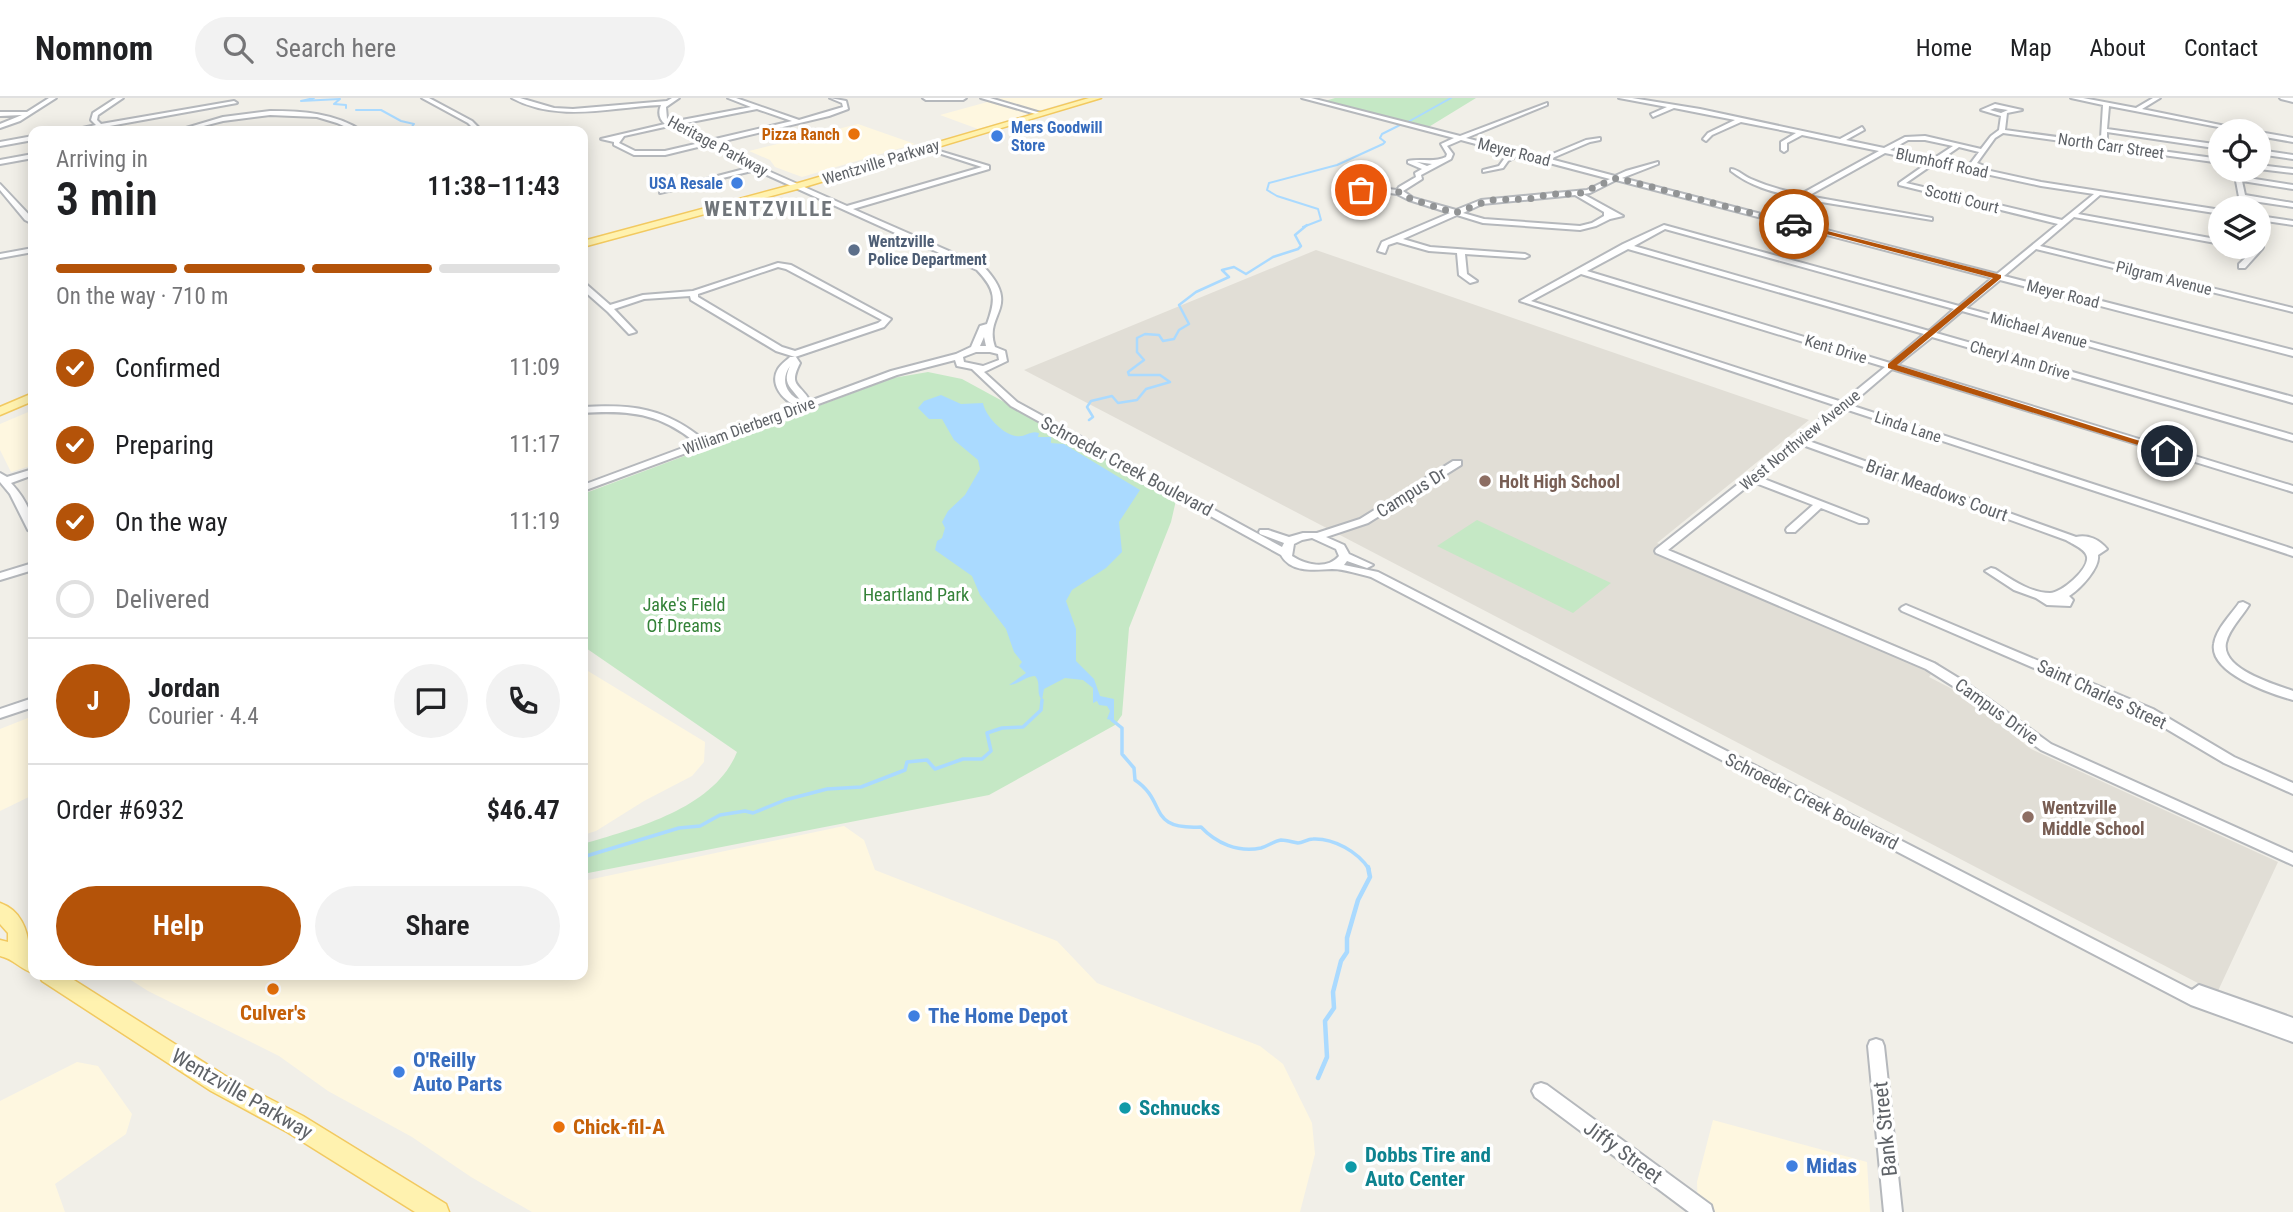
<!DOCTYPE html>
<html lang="en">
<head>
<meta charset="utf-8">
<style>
  body { margin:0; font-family:"Roboto Condensed",sans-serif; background:#f2f2f2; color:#202124; height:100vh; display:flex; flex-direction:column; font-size:26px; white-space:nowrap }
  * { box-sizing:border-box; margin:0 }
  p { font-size:23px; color:#757577 }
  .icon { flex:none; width:38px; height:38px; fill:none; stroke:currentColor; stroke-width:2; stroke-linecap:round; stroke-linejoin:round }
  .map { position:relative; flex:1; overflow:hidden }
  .side { position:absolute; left:28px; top:28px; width:560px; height:854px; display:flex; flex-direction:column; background:#fff; border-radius:14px; box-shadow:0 4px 18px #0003 }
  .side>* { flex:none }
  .controls { position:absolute; left:2208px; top:21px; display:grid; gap:14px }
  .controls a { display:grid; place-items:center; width:63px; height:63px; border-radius:50%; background:#fff; box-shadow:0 4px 18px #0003; font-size:35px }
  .pin { position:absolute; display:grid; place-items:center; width:60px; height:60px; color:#fff; margin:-30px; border:4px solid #fff; border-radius:50%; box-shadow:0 2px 7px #0007 }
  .courier { position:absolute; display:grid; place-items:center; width:70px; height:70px; margin:-35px; border:5px solid #b45309; border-radius:50%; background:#fff; color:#222; box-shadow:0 2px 9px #0007 }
  .headline em { font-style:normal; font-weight:600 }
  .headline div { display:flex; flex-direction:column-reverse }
  .headline { display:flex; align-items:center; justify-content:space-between; height:119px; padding:0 28px }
  h1 { font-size:46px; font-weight:600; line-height:52px }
  .bar { display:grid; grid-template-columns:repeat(4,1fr); gap:10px 7px; align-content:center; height:84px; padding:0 28px }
  .bar i { height:9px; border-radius:5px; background:#e0e0e0 }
  .bar .current { background:#b45309 }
  .bar p { grid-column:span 4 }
  .line { display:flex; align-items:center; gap:18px; padding:0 28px; border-top:2px solid #e0e0e0 }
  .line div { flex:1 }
  .round { display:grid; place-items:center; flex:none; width:74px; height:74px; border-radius:37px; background:#f2f2f2 }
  ol { padding:0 28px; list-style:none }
  li { display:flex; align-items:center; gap:21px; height:77px }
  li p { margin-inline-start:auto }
  li .icon { padding:7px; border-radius:50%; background:#b45309; color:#fff; stroke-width:4 }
  li:last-child { color:#757577 }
  li i { width:38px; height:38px; border:4px solid #e0e0e0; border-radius:50% }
  .action { display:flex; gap:14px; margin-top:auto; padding:14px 28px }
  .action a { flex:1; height:80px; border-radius:42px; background:#b45309; color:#fff; font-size:28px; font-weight:600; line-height:80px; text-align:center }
  .action a+a { background:#f2f2f2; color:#202124 }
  header { display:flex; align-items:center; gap:42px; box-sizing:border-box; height:98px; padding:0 35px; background:#fff; border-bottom:2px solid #e0e0e0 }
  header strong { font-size:33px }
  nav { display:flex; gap:38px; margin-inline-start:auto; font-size:24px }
  .search { width:490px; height:63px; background:#f2f2f2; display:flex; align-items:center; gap:18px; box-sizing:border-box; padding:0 24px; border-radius:38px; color:#757577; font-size:26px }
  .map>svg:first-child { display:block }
  .commercial { fill:#fef7e0 }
  .education { fill:#e1ded6 }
  .green { fill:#c5e8c5 }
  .water { fill:#aadaff }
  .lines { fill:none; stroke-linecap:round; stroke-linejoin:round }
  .stream-far3 { stroke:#aadaff; stroke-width:2 }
  .stream-far2 { stroke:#aadaff; stroke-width:2.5 }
  .stream-far1 { stroke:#aadaff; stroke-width:3.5 }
  .stream { stroke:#aadaff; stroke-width:4.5 }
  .minor-casing { stroke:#b5b8bc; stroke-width:4 }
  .major-casing { stroke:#f2c960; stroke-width:3 }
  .minor { fill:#fff; fill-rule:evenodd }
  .major { fill:#fff2af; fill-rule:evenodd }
  .route { fill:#b45309 }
  .done { stroke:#929495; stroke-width:7; stroke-dasharray:0 12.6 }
  .food-dot { fill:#e8710a; stroke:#fff; stroke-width:2.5 }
  .shop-dot { fill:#3f7fe0; stroke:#fff; stroke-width:2.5 }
  .service-dot { fill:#5c6f8a; stroke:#fff; stroke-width:2.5 }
  .education-dot { fill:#8d6e63; stroke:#fff; stroke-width:2.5 }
  .culture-dot { fill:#0f9aa8; stroke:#fff; stroke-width:2.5 }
  .labels { text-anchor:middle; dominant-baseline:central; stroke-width:7; stroke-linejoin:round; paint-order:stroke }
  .far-shop-label { font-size:16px; font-weight:bold; fill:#366cbe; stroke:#fff; text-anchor:start }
  .far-food-label { font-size:16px; font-weight:bold; fill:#c56008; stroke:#fff; text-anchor:end }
  .far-street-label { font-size:16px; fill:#5f6368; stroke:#fff }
  .far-service-label { font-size:16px; font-weight:bold; fill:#4e5e75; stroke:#fff; text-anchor:start }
  .street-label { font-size:18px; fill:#5f6368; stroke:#fff }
  .education-label { font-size:18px; font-weight:bold; fill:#785e54; stroke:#fff; text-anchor:start }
  .park-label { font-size:18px; fill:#348238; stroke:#fff }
  .far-district-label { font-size:21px; font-weight:bold; letter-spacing:2px; fill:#70757a; stroke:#fff }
  .near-food-label { font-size:21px; font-weight:bold; fill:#c56008; stroke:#fff }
  .near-shop-label { font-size:21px; font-weight:bold; fill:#366cbe; stroke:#fff; text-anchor:start }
  .near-street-label { font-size:21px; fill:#5f6368; stroke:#fff }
  .near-culture-label { font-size:21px; font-weight:bold; fill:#0d838f; stroke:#fff; text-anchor:start }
</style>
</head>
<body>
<header>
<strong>Nomnom</strong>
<div class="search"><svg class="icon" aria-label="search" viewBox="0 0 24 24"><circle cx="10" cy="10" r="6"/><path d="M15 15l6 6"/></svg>Search here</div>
<nav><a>Home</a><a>Map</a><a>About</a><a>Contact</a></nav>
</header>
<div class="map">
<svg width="2293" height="1114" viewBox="0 0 2293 1114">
  <rect width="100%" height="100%" fill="#f1efe8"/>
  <path class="commercial" d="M1002,0H1081L978,31L940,17Z
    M858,26L915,46L802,79L775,69L770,62L749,53Z
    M33,312V367L11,374L0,352V326Z
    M583,570L705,644L704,664L692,678L644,703L596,733L583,737Z
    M33,618V697L0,713V631Z
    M844,728L864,742L875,772L1057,843L1097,885L1260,948L1283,966L1312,1025L1315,1056L1300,1114H532L471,1079L412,1039L328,993L279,958L148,893L123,877H583V783Z
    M77,964L98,968L132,1016L126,1036L55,1086L65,1114H0V1003Z
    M1713,1022L1867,1064L1870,1114H1698L1697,1084Z"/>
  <path class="education" d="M1316,152L1809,322L1657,445L1939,565L1929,579L1960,595L2031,651L2278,764L2217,895L1024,272Z"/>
  <path class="green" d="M1335,0H1476L1427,30L1325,3Z
    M928,274L962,281L1177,398L1171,424L1129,530L1122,617L1115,627L989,697L583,776V746C636,730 714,711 737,654L583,548V396L893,280Z
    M1477,422L1611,485L1573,515L1437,448Z"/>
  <path class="water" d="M941,297L961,306L983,305C985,317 1002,336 1016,338C1025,340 1030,332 1039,335L1038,339H1051V345L1064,346L1140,392L1119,424L1122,454L1106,470L1072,492L1066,503L1076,531V563L1094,581L1100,598L1114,601V623L1107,621L1110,613L1107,608L1099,607L1097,603L1093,605V590L1083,582L1065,580L1044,591L1042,602C1035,594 1042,586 1035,578C1027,578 1019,586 1009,587L1026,575L1019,568L1022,564L1014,554L1006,531L980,497L972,478L935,452L937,443L942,440L945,430L942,424L948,413L965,397L980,371L978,362L954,342L942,321H929L918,310L924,303Z"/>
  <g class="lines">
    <path class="stream-far3" d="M314,0L301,3L340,1L334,6L346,7V10
      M356,12H381L401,23L414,26L410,31L413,33
      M1408,24L1451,0
      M1303,129L1321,122L1318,111L1277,98L1267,92L1269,85L1337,67L1383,46L1385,44L1380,40L1382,36L1400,27"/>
    <path class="stream-far2" d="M1089,322L1093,319L1087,309L1091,303L1112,298L1118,305L1137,302L1146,291L1170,284L1160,277H1129L1128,274L1144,262L1137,254V240L1145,236L1159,237L1163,243L1174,241L1179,232L1189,226L1179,207L1196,194L1229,179L1222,172L1234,169L1246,176L1273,159L1298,151L1301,148L1295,137L1307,127"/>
    <path class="stream-far1" d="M1112,622L1122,630V656L1134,670L1135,682C1168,704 1146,732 1201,729C1216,745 1238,755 1261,750C1268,748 1274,743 1281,742C1287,742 1292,744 1298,745C1303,745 1307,741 1313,741C1334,740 1358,754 1369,771
      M583,759L679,730L700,728L720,717L745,713L753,715L785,702L827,691L861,689L905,672L907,664L927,662L935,671L963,661H982L991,653L987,635L1002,630L1023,629L1041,612L1042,602"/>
    <path class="stream" d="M1318,980L1327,959L1325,923L1334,910L1333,894L1341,863L1347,854V840L1358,802L1370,779L1368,769"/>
    <defs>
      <path id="minor" d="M49,0H56L20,23L0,30V26L22,17L0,18V14H27Z
        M116,0H123L98,17L97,22L101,26L234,3L237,5L104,29L108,33H102L99,30L69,33L96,27L91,22L93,15Z
        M422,0H429L472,23L482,33H476L468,25Z
        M512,0H520L554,10L573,11L667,3L672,0H679L666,9L667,21L671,24L751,9L728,0H736L799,22L843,9L842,5L830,0L846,3L848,11L829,18L716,45L736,54L759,69L847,108L982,69L926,51V49L989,68V71L853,111L983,168C1023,210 983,215 995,249L1005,253L1007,263L984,274L1017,304L1282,449L1284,445L1260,436L1259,434L1260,432H1268L1289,439L1303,435H1317L1360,421L1453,363H1461V367L1368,425L1326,439L1344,447L1349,456L1373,467L1367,470L1347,463L1344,467L1378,474L2192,892L2199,887L2293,920V944L2191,907L1371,479C1359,476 1344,471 1332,471C1314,472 1291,475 1281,457L1011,308L972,271L957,268L955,262L897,277L583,393V387L696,345C660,315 629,312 583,315V309C633,306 665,310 704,342L797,308C783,303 769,286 778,271C781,266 787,262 790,259H796L800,265C788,289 800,285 810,303L891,273L956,256L971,249L980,228L987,226C996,201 996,192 977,172L756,72L660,95V93L752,69L732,56L710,46L665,57H634L614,47V44L601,41L665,26C659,21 658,14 661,7C612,9 558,25 512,0ZM757,11L792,23L711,42L676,27ZM669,28L704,44L665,53H635L619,45L624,38ZM984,239L986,248H980ZM976,254H990L998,256L999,262L983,268L964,264L963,259ZM790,268C782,286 790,288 801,303C786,296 780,282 790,268ZM1312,440L1336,451L1339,458C1327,472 1306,467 1292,458L1294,446L1302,442Z
        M923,0H966L963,2H926Z
        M981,0H990L1044,16L1039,17Z
        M1302,0H1311L1460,38L1547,5V7L1466,40L1543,60L1586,42L1600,40V42L1590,44L1550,61L1615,78L1626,73L1658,64V66L1622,80L1765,117L1796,99C1772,94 1750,88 1731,73V71C1739,72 1743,78 1751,81C1767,88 1784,93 1801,96L1879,53L1802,37L1787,45V52L1784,54L1781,52V44L1796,35L1741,24L1712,37L1706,43L1703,41L1708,35L1735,22L1674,10L1653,19L1651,16L1667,9L1619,0H1632L1700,11L1840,41L1862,29L1864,32L1846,42L1884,50L1905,39L1925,38L1981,51L1991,38L1999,32L2001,18L1981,12L1995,6L2022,12L2007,15L2005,32L2221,61V65L2003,35L1995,40L1977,65L1987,69V71L1970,66L1979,54L1959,49L1940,62L2041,84L2221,112V116L2100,97L2078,116L2221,142V146L2074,119L2040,148L2293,210V214L2036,151L2004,178L2293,252V258L2000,182L1966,210L2293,299V305L1962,213L1936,235L2293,337V343L1932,239L1897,267L2293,388V394L1892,271L1850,307L2293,451V458L1845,311L1806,342L2076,439C2088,436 2100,442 2107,451L2098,457C2100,470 2080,491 2069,498L2073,502L2070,508L2047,507L2036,500L2014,492L1985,473L1991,470L1995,471C2011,481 2030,495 2050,495C2062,495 2089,471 2087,459C2086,451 2072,446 2066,442L1800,346L1759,379L1867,421L1868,423L1867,425H1859L1821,410L1795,434H1787L1786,432L1787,430L1813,407L1753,384L1668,452L1934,565L1965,584L2051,646L2293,755V767L2041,652L1956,590L1926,571L1656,455L1655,453L1656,451L1837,308L1520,203L1623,146L1664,127L1959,208L1992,180L1616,82L1590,95L1583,96L1623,118L1610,121L1596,128L1580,132L1483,125L1457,117L1403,141L1430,149L1525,156L1529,158L1525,160L1465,156L1467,176L1477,183L1470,185L1459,177L1457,155L1429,153L1397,144L1388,147L1385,155L1378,153L1382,144L1450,115L1409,102L1397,96L1339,88L1342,86L1397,92L1399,89L1416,79L1415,75L1422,71L1408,65V63C1421,60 1434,65 1446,59L1447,56L1441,46L1454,40ZM1995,10L2008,12L2001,15L1990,12ZM1461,42L1513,56L1504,61L1499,68L1483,72V74L1503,70L1508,63L1519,57L1610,81L1587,92L1481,102L1456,112L1413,100L1403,93L1422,81L1421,77L1451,61L1453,56L1447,48ZM1908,42H1925L1953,48L1933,61L1890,52ZM1885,55L1929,64L1899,85V87L2058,126L1997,176L1772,118L1803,101L1932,122V120L1808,98ZM1417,64L1432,66L1427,68ZM1935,65L2041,88L2094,96L2062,122L1906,85ZM1575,97L1604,114V118L1592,125L1580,128L1484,121L1463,115L1482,106ZM1665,131L1954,211L1929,233L1634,148ZM1628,151L1924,236L1890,265L1587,173ZM1581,176L1885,269L1842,304L1531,203Z
        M2071,0H2083L2136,10L2153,0H2160L2142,11L2250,33H2239L2109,8L2107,31L2221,47V51L2107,34V40L2104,42L2101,40L2103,7Z
        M2280,0H2293V4L2281,1Z
        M270,13C302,13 335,15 362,33H355L337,25L317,19L270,17L223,23L184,33H176L223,19Z
        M2259,34L2293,40V44L2259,38Z
        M33,38V42L0,48V44Z
        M2259,52L2293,57V61L2259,56Z
        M33,56V60L0,66V62Z
        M2259,67L2293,71V75L2259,71Z
        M2234,72H2240L2242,79L2293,87V91L2242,83L2245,97L2293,105V109L2246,102L2247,110H2241Z
        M0,86L33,121V126L25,122L0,92Z
        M2259,118L2293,123V127L2259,122Z
        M2259,147L2263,149L2262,151L2245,170H2239V166Z
        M33,150V154L0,160V156Z
        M778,165L791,167L891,221L884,229L795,259L776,253L691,202L690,198L644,201L614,211L636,234L629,236L608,214L583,192V186H586L610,207L643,197L693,193ZM778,169L786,171L882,222L878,225L795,253L782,249L698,199V196Z
        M33,371V377L11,385C24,399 34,416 33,435L28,432L10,396L0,384V375L7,379Z
        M33,465V472L0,482V475Z
        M2243,504L2249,507C2242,519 2229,531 2226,545C2221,571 2274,586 2293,593V602C2271,596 2209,575 2214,546C2216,531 2231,517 2239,505Z
        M1906,507L2153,611L2234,659L2293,685V696L2224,665L2143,617L1902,513L1900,511L1902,509Z
        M33,600V609L0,620V611Z
        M1876,941L1882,943L1884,948L1902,1114H1884L1868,948L1870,943Z
        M1541,985L1547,987L1711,1107L1713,1114H1689L1535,999L1532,993L1535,987Z"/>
      <path id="major" d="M1089,0H1101L801,90L583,149V143L795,86Z
        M33,295V303L0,317V309Z
        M0,805C20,812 28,831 29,851L33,855V875C20,871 14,861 0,858V842L8,844V835L0,826Z
        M39,877H66L227,979L303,1018L446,1106L449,1114H415L287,1034L211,993L42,883Z"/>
    </defs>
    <use href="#minor" class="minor-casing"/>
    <use href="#major" class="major-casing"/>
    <use href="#minor" class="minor"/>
    <use href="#major" class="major"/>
  </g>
  <path class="route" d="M1792,124L2001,177V180L1897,267L2172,353L2164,355L1888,270V266L1993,180L1792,127Z"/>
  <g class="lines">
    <path class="done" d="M1361,92L1399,94L1411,101L1455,115L1490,102L1528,101L1552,96H1578L1617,80L1794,126"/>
  </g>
  <g class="food-dot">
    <circle cx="854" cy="36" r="7"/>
    <circle cx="273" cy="891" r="7"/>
    <circle cx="559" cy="1029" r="7"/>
  </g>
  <g class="shop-dot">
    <circle cx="997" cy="38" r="7"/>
    <circle cx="737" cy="85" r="7"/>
    <circle cx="914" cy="918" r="7"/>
    <circle cx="399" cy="974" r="7"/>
    <circle cx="1792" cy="1068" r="7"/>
  </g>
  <circle class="service-dot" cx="854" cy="152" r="7"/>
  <g class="education-dot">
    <circle cx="1485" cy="383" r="7"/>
    <circle cx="2028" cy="719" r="7"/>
  </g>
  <g class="culture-dot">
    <circle cx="1125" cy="1010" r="7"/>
    <circle cx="1351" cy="1069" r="7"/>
  </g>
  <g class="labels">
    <g class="far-shop-label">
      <text x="1011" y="29">Mers Goodwill<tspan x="1011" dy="18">Store</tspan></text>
      <text x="723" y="85" text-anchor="end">USA Resale</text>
    </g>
    <g class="far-food-label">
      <text x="840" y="36">Pizza Ranch</text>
    </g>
    <g class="far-street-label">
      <text transform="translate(718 48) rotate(28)">Heritage Parkway</text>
      <text transform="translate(2111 48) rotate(8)">North Carr Street</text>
      <text transform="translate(1514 54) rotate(14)">Meyer Road</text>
      <text transform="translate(881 64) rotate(-17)">Wentzville Parkway</text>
      <text transform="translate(1942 65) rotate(12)">Blumhoff Road</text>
      <text transform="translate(1962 101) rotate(14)">Scotti Court</text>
      <text transform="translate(2164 180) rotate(14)">Pilgram Avenue</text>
      <text transform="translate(2063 196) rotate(14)">Meyer Road</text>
      <text transform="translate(2039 232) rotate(15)">Michael Avenue</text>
      <text transform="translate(1836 251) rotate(17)">Kent Drive</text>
      <text transform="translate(2020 262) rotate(16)">Cheryl Ann Drive</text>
      <text transform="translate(749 328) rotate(-20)">William Dierberg Drive</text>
      <text transform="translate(1908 329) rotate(18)">Linda Lane</text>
      <text transform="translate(1800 342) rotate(-39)">West Northview Avenue</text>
    </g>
    <g class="far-service-label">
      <text x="868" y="143">Wentzville<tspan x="868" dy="18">Police Department</tspan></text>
    </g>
    <g class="street-label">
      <text transform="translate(1127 368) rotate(28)">Schroeder Creek Boulevard</text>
      <text transform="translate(1937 392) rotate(20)">Briar Meadows Court</text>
      <text transform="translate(1411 394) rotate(-32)">Campus Dr</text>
      <text transform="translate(2102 596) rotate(25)">Saint Charles Street</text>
      <text transform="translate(1997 613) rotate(36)">Campus Drive</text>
      <text transform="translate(1812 703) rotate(27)">Schroeder Creek Boulevard</text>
    </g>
    <g class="education-label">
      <text x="1499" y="383">Holt High School</text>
      <text x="2042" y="709">Wentzville<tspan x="2042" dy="21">Middle School</tspan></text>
    </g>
    <g class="park-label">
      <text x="916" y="496">Heartland Park</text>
      <text x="684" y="506">Jake's Field<tspan x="684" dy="21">Of Dreams</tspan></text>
    </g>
    <g class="far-district-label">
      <text x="769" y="111">WENTZVILLE</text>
    </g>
    <g class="near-food-label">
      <text x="273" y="915">Culver's</text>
      <text x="573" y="1029" text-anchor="start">Chick-fil-A</text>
    </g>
    <g class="near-shop-label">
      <text x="928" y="918">The Home Depot</text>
      <text x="413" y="962">O'Reilly<tspan x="413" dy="24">Auto Parts</tspan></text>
      <text x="1806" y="1068">Midas</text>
    </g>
    <g class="near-street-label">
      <text transform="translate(242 996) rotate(30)">Wentzville Parkway</text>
      <text transform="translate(1885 1031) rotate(-96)">Bank Street</text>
      <text transform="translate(1623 1054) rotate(36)">Jiffy Street</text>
    </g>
    <g class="near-culture-label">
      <text x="1139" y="1010">Schnucks</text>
      <text x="1365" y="1057">Dobbs Tire and<tspan x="1365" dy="24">Auto Center</tspan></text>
    </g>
  </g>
</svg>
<div class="controls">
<a><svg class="icon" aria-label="locate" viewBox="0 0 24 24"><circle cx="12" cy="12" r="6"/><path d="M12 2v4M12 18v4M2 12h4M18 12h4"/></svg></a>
<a><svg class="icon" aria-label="layers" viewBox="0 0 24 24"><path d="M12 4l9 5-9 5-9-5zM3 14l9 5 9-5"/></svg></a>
</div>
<div class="pin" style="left:1361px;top:92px;background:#ea580c"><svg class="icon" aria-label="bag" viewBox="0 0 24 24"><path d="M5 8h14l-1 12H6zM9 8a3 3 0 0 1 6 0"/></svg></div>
<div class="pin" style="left:2167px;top:353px;background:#1f2937"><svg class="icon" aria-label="home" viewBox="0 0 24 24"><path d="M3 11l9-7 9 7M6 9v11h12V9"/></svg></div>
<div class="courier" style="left:1794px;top:126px"><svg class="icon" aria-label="car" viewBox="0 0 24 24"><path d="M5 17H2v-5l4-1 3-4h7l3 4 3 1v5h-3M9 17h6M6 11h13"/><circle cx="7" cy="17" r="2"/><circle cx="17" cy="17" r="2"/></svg></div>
<section class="side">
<div class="headline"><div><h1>3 min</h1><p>Arriving in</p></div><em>11:38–11:43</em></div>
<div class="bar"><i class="current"></i><i class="current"></i><i class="current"></i><i></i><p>On the way · 710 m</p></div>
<ol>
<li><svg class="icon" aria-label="check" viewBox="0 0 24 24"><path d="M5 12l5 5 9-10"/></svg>Confirmed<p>11:09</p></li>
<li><svg class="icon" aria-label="check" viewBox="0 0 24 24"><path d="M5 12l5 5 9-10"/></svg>Preparing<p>11:17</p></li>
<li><svg class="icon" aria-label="check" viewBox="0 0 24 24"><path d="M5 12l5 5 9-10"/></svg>On the way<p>11:19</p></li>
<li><i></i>Delivered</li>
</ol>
<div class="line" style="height:126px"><b class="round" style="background:#b45309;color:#fff">J</b><div><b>Jordan</b><p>Courier · 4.4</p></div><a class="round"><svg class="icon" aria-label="chat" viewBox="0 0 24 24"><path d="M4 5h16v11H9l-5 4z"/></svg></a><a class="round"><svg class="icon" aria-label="phone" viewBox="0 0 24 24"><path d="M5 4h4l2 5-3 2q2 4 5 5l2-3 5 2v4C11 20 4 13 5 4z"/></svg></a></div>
<div class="line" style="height:91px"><div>Order #6932</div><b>$46.47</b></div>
<div class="action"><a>Help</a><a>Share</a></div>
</section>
</div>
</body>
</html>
